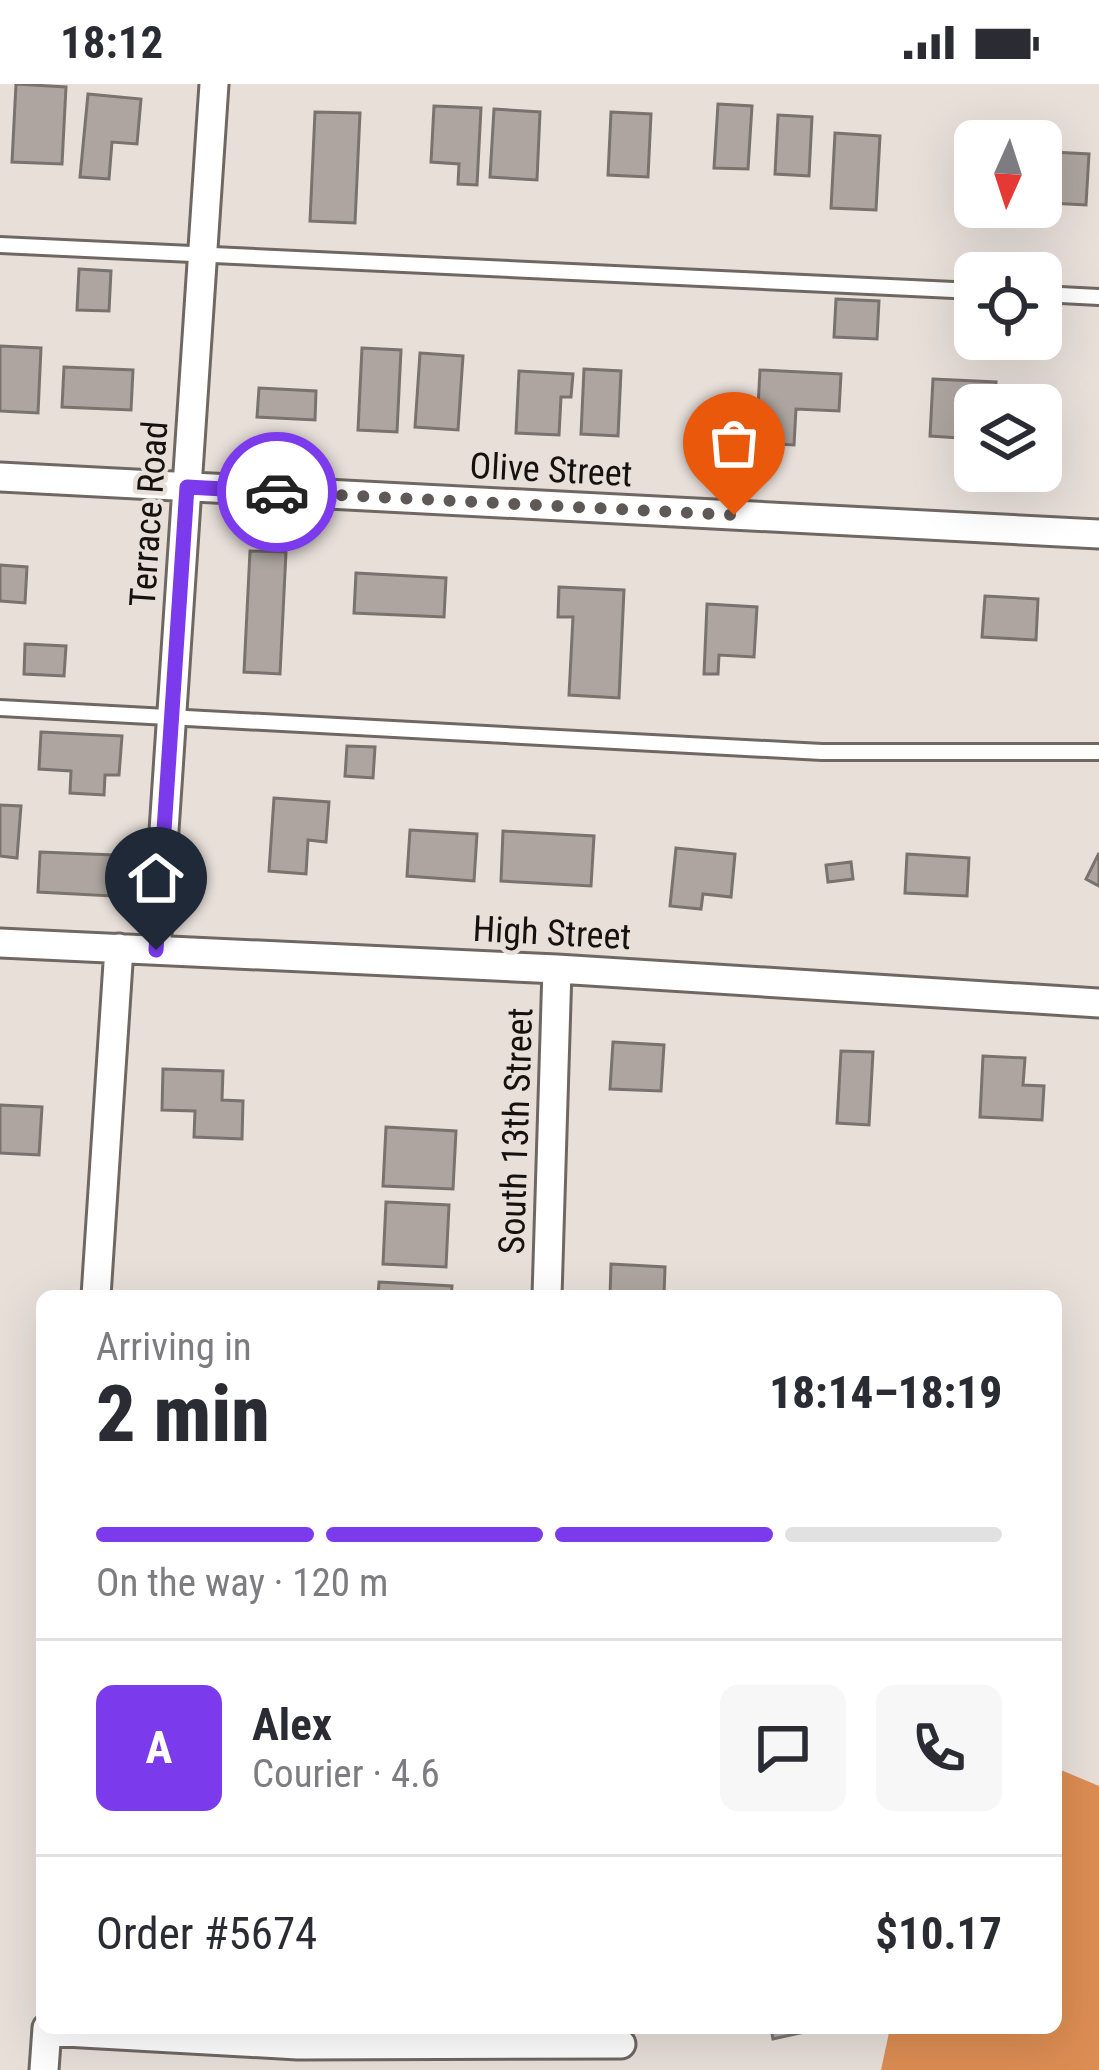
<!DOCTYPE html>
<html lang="en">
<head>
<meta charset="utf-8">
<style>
  body { margin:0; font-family:"Roboto Condensed",sans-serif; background:#f7f7f7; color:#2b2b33; height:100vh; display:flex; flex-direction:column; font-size:45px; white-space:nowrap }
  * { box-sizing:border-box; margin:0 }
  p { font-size:39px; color:#7c7c81 }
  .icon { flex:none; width:66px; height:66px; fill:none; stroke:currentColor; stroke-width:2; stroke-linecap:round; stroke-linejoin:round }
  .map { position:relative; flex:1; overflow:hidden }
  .panel { position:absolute; left:36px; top:1206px; width:1026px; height:744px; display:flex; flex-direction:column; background:#fff; border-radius:18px; box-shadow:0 12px 48px #0002 }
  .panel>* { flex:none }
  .needle { width:78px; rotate:183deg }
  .fabs { position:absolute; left:954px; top:36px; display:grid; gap:24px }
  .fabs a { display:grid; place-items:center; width:108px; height:108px; border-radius:18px; background:#fff; box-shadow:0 12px 48px #0002; font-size:60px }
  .pin { position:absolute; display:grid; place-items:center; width:102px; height:102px; color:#fff; margin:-123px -51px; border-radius:50% 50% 50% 0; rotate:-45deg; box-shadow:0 0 12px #0007 }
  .pin .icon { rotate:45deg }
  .courier { position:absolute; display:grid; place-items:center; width:120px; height:120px; margin:-60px; border:9px solid #7c3aed; border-radius:50%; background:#fff; color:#222; box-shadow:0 3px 15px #0007 }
  .overview em { font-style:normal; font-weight:800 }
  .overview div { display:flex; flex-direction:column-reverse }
  .overview { display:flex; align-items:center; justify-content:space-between; height:204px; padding:0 60px }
  h1 { font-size:78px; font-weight:800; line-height:90px }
  .bar { display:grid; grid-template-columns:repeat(4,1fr); gap:18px 12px; align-content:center; height:144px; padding:0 60px }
  .bar i { height:15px; border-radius:9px; background:#e1e1e2 }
  .bar .current { background:#7c3aed }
  .bar p { grid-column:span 4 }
  .line { display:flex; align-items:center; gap:30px; padding:0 60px; border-top:3px solid #e1e1e2 }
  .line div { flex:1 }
  .round { display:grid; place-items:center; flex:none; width:126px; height:126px; border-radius:18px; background:#f7f7f7 }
  .status { display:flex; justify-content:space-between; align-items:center; height:84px; padding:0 60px; background:#fff; direction:ltr }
  .status svg { height:33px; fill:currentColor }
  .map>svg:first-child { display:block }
  .forest { fill:#dc8d53 }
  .building { fill:#aea5a0; stroke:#7a726d; stroke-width:3 }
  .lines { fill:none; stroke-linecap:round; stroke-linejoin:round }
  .service-casing { stroke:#6f6762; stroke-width:20 }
  .minor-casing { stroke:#6f6762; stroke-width:33 }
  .service { stroke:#fff; stroke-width:14 }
  .minor { stroke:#fff; stroke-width:27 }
  .done { stroke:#5e5956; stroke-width:12; stroke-dasharray:0 21.6 }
  .route { stroke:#7c3aed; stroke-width:15 }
  .labels { text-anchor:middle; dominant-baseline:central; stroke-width:9; stroke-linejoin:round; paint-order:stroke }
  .street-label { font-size:36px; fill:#14110f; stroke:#e8dfd9 }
</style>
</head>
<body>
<div class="status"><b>18:12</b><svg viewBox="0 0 49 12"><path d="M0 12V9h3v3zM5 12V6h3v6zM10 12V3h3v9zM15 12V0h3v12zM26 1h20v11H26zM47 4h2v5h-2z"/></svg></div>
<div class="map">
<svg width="1099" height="1986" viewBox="0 0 1099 1986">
  <rect width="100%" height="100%" fill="#e8dfd9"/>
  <path class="forest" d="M1056,1684L1099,1702V1986H881L890,1944H1056Z"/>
  <path class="building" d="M16,0L66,3L62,80L12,78Z
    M88,10L141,15L137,60L112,58L109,95L80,93Z
    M718,20L752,22L748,85L714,84Z
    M434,22L481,24L477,101L458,100L459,80L431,78Z
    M494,25L540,28L537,96L490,93Z
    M315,28L360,29L355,139L310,137Z
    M611,28L651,30L648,93L608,91Z
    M778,31L812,33L809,92L775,90Z
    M835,49L880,52L876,126L831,124Z
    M967,59L975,60V111L963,110Z
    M1053,68L1089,70L1086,121L1050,119Z
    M79,185L111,187L109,227L77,226Z
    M836,215L879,217L877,255L834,253Z
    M0,262L41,264L38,329L0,327Z
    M362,264L401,266L397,348L358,346Z
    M420,269L463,272L458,346L415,343Z
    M64,283L133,286L131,326L62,323Z
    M584,285L621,287L618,352L581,350Z
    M760,286L841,290L839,327L796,325L794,361L756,359Z
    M519,287L573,290L571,313H561L559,351L516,349Z
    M933,295L996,298L995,311L1027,313V321H975V355L930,352Z
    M259,304L316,307L315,336L257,333Z
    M250,467L286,468L280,590L244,588Z
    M0,481L27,483L25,519L0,517Z
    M356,489L446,494L444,533L354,529Z
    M559,503L624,506L619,614L569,611L573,533H558Z
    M985,512L1038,515L1036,556L982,553Z
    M707,520L757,523L754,573L719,571L718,590H704Z
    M25,560L66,562L64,592L24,590Z
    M41,648L122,652L119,691H105L104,711L70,709L71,687L39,685Z
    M347,662L375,663L373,694L345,692Z
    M274,714L329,718L326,758L308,756L306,790L269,787Z
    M0,721L21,722L17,774L0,772Z
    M410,746L477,750L474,797L407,792Z
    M503,747L594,752L591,802L501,797Z
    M676,764L735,770L731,813L703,810L701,825L670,822Z
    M40,768L114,771L112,812L38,808Z
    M1099,769V802L1086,795Z
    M907,770L969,774L967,812L905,809Z
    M851,778L853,795L828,798L826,781Z
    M613,958L664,961L661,1007L610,1005Z
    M841,967L873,968L869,1041L837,1039Z
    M983,972L1025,974L1023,1001L1044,1002L1042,1036L980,1033Z
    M163,985L223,987L222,1016L243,1017L242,1055L194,1053L195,1027L162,1026Z
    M0,1021L42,1023L39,1071L0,1069Z
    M386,1043L456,1047L453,1105L383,1102Z
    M386,1118L449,1121L446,1183L383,1180Z
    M611,1180L665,1183L664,1212H610Z
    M379,1198L452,1202L451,1212H378Z
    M771,1944H818V1945L773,1955Z"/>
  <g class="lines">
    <defs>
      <path id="service" d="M0,161L975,207
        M1041,210L1099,213
        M0,624L822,668H1099"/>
      <path id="minor" d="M0,393L1099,450
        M0,859L557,885L1099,919
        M156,866L214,0
        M96,1212L119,864
        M547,1212L557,885
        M47,1947L298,1961L621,1960
        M44,1986L47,1944"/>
    </defs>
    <use href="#service" class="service-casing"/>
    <use href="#minor" class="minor-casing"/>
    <use href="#service" class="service"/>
    <use href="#minor" class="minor"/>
  </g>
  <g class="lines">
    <path class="done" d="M277,408L734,431"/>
    <path class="route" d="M156,866L187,403L277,408"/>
  </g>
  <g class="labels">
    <g class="street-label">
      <text transform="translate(551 386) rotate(3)">Olive Street</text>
      <text transform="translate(149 430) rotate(-86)">Terrace Road</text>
      <text transform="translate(552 849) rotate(3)">High Street</text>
      <text transform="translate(516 1047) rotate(-88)">South 13th Street</text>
    </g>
  </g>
</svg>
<div class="fabs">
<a><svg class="needle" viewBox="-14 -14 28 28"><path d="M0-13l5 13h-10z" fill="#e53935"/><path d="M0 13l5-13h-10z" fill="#7c7c81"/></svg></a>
<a><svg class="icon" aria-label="locate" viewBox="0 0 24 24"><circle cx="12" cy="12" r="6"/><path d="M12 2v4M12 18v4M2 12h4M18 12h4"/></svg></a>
<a><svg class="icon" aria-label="layers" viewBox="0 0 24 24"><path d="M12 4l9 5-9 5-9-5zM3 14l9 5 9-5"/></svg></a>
</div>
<div class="pin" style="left:734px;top:431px;background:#ea580c"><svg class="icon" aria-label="bag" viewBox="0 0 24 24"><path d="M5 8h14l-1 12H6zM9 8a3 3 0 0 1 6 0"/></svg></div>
<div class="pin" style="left:156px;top:866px;background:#1f2937"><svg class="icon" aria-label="home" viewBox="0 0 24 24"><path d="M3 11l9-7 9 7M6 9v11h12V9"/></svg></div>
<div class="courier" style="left:277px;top:408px"><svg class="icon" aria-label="car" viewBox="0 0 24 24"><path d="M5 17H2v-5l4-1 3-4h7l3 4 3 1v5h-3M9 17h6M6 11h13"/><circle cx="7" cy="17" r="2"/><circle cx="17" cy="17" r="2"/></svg></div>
<section class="panel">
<div class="overview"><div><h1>2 min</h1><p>Arriving in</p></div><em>18:14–18:19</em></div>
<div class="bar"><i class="current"></i><i class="current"></i><i class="current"></i><i></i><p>On the way · 120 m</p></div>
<div class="line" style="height:216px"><b class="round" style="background:#7c3aed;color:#fff">A</b><div><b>Alex</b><p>Courier · 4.6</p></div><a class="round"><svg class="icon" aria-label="chat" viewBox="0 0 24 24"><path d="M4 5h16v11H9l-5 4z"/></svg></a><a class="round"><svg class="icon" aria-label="phone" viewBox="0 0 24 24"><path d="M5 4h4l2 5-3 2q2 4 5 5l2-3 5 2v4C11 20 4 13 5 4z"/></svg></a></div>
<div class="line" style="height:156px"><div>Order #5674</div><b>$10.17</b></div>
</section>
</div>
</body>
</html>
